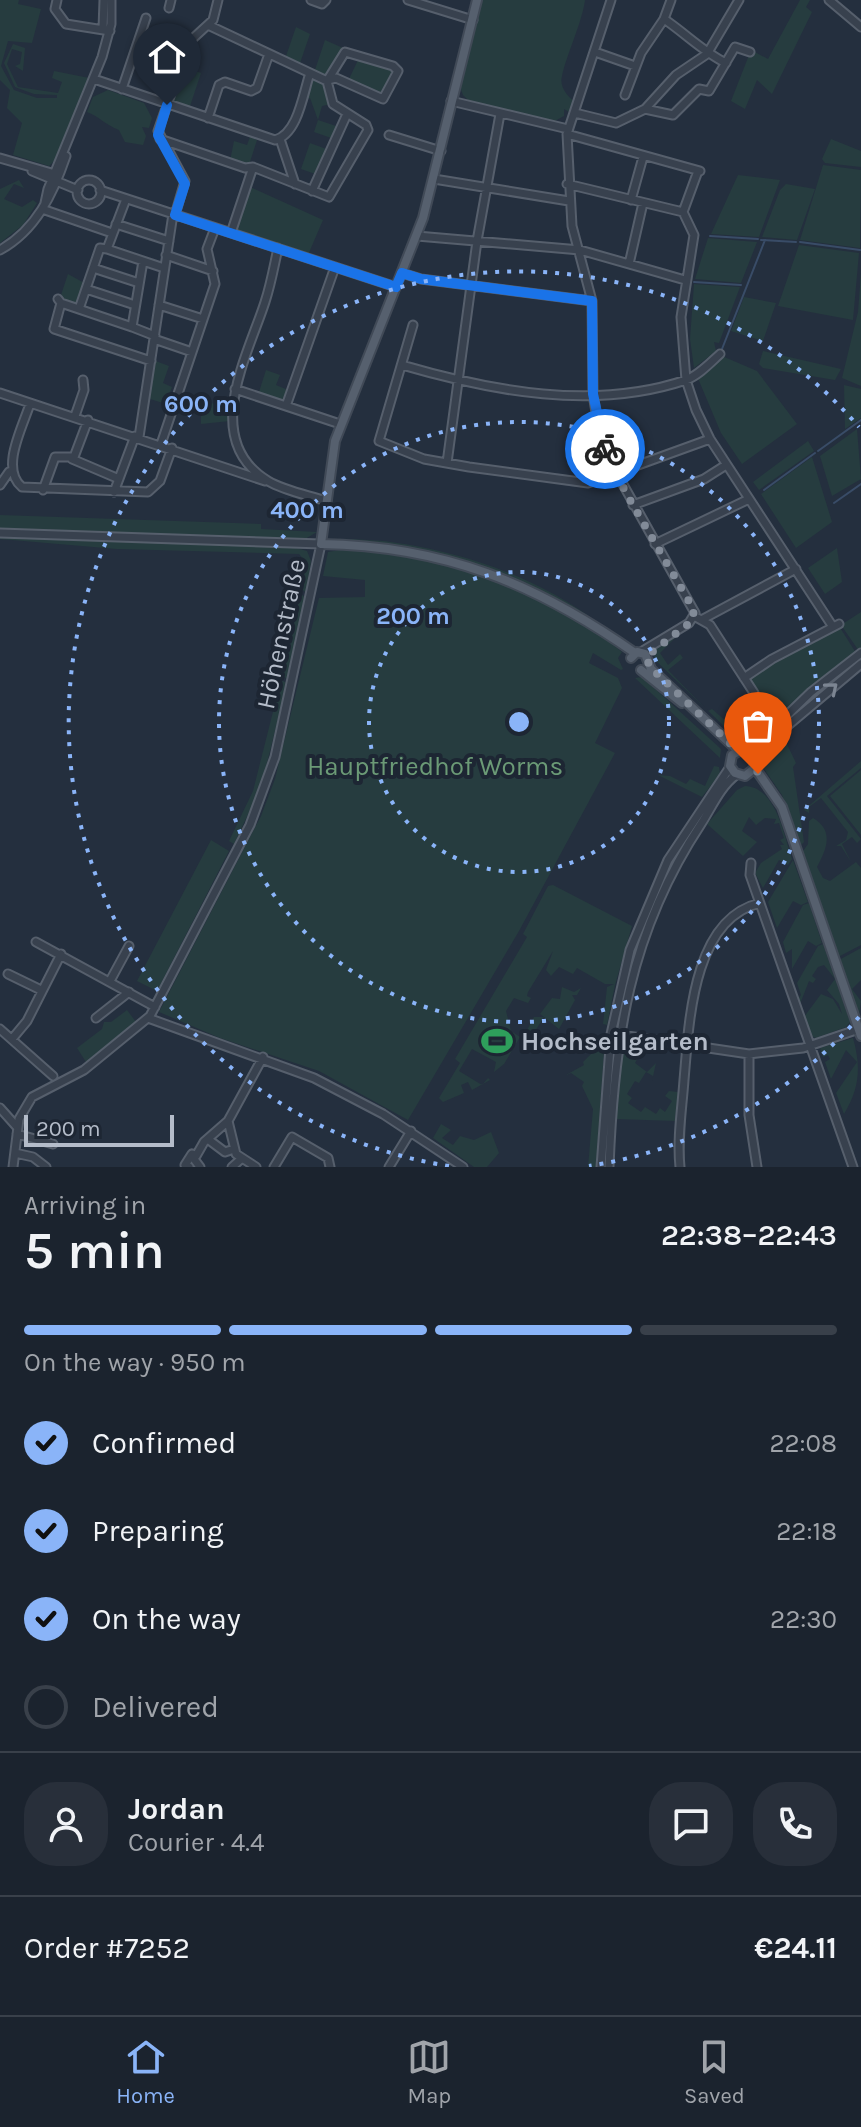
<!DOCTYPE html>
<html lang="en">
<head>
<meta charset="utf-8">
<style>
  body { margin:0; font-family:Karla,sans-serif; background:#282f3a; color:#f1f3f6; height:100vh; display:flex; flex-direction:column; font-size:30px; white-space:nowrap }
  * { box-sizing:border-box; margin:0 }
  p { font-size:26px; color:#a0a4aa }
  .icon { flex:none; width:44px; height:44px; fill:none; stroke:currentColor; stroke-width:2; stroke-linecap:round; stroke-linejoin:round }
  .map { position:relative; height:1167px; overflow:hidden }
  .panel { display:flex; flex-direction:column; background:#1b232e; flex:1 }
  .panel>* { flex:none }
  .scale { position:absolute; left:24px; bottom:20px; width:150px; box-sizing:border-box; padding-left:8px; border:4px solid #b4bcc9; border-top:0; font-size:22px; line-height:28px; white-space:nowrap; color:#b4bcc9; -webkit-text-stroke:6px #1d2633; paint-order:stroke }
  .pin { position:absolute; display:grid; place-items:center; width:68px; height:68px; color:#fff; margin:-82px -34px; border-radius:50% 50% 50% 0; rotate:-45deg; box-shadow:0 0 8px #0007 }
  .pin .icon { rotate:45deg }
  .courier { position:absolute; display:grid; place-items:center; width:80px; height:80px; margin:-40px; border:6px solid #1a73e8; border-radius:50%; background:#fff; color:#222; box-shadow:0 2px 10px #0007 }
  .summary em { font-style:normal; font-weight:600 }
  .summary div { display:flex; flex-direction:column-reverse }
  .summary { display:flex; align-items:center; justify-content:space-between; height:136px; padding:0 24px }
  h1 { font-size:52px; font-weight:600; line-height:60px }
  .bar { display:grid; grid-template-columns:repeat(4,1fr); gap:12px 8px; align-content:center; height:96px; padding:0 24px }
  .bar i { height:10px; border-radius:6px; background:#39404a }
  .bar .current { background:#8ab4f8 }
  .bar p { grid-column:span 4 }
  .line { display:flex; align-items:center; gap:20px; padding:0 24px; border-top:2px solid #39404a }
  .line div { flex:1 }
  .round { display:grid; place-items:center; flex:none; width:84px; height:84px; border-radius:32px; background:#282f3a }
  ol { padding:0 24px; list-style:none }
  li { display:flex; align-items:center; gap:24px; height:88px }
  li p { margin-inline-start:auto }
  li .icon { padding:8px; border-radius:50%; background:#8ab4f8; color:#111; stroke-width:4 }
  li:last-child { color:#a0a4aa }
  li i { width:44px; height:44px; border:4px solid #39404a; border-radius:50% }
  .tabs { display:flex; justify-content:space-around; align-items:center; height:112px; border-top:2px solid #39404a; background:#1b232e; font-size:22px; color:#a0a4aa }
  .tabs a { display:grid; justify-items:center; gap:4px }
  .tabs .current { color:#8ab4f8 }
  .map>svg:first-child { display:block }
  .green { fill:#263c3f }
  .lines { fill:none; stroke-linecap:round; stroke-linejoin:round }
  .stream { stroke:#394c67; stroke-width:2 }
  .minor-casing { stroke:#565f6c; stroke-width:11 }
  .major-casing { stroke:#414a57; stroke-width:12 }
  .minor { stroke:#38414e; stroke-width:7 }
  .major { stroke:#56606e; stroke-width:8 }
  .oneway { stroke:#7c8592 }
  .done { stroke:#828b98; stroke-width:8; stroke-dasharray:0 14.4 }
  .route { stroke:#1a73e8; stroke-width:10 }
  .ring { fill:none; stroke:#8ab4f8; stroke-width:4; stroke-dasharray:4 8 }
  .labels { text-anchor:middle; dominant-baseline:central; stroke-width:8; stroke-linejoin:round; paint-order:stroke }
  .street-label { font-size:26px; fill:#b4bcc9; stroke:#1d2633 }
  .park-label { font-size:26px; fill:#6b9a76; stroke:#1d2633 }
  .poi-label { font-size:26px; font-weight:bold; fill:#b4bcc9; stroke:#1d2633; text-anchor:start }
  .centre { fill:#8ab4f8; stroke:#1d2633; stroke-width:4 }
  .ring-label { font-size:24px; text-anchor:middle; font-weight:bold; fill:#8ab4f8; stroke:#1d2633; stroke-width:8; stroke-linejoin:round; paint-order:stroke }
</style>
</head>
<body>
<div class="map">
<svg width="861" height="1167" viewBox="0 0 861 1167">
  <rect width="100%" height="100%" fill="#242f3e"/>
  <path class="green" d="M0,0H19L18,4L41,9L32,43L8,41L1,66L14,90L37,98H57V95L34,94L15,87L4,63L13,44L25,48L23,71L15,66L20,64L22,52L12,49L7,64L18,87L58,93L62,82L52,78L54,71L89,78L55,160L49,166L13,155L22,123L7,108L10,90L0,80Z
    M480,0H585C582,23 567,53 562,76C559,86 567,96 575,102L571,113L564,109V116L551,123L472,104L463,95L459,84Z
    M800,0H810L806,7L812,12L772,94L757,80L745,109L731,101L751,50L768,59Z
    M296,27L310,34L299,66L285,59Z
    M325,40L343,48L326,77L314,73Z
    M359,58L395,71L384,96L348,81Z
    M184,67L201,73L189,109L172,101Z
    M313,77L323,82L331,104L322,106L318,120L339,127L334,139L314,132L318,120L310,98L302,101Z
    M108,90L144,103L152,118L149,128L142,127L146,136L143,145L125,142L119,130C104,124 100,117 87,112L93,97Z
    M250,137L257,140L249,165L230,161L234,141L247,145Z
    M831,139L861,151V167L825,163L822,159Z
    M310,143L329,150L318,175L301,169Z
    M823,165L861,170L860,248L800,240Z
    M738,175L780,180L759,237L711,234Z
    M19,180L24,188L14,184L4,199L22,207L33,200L37,203L23,225L0,243V189Z
    M786,184L815,189L797,240L762,237L780,190Z
    M248,186L323,220L308,255L236,232L234,228Z
    M708,238L757,242L741,283L695,279Z
    M799,245L859,253L853,320L778,306Z
    M861,273V386L842,378L858,312Z
    M68,274L86,284L80,300L72,305L60,298Z
    M694,284L740,287L719,343L714,342L716,351L694,368L690,339Z
    M744,297L776,303L763,341L731,331Z
    M763,351L841,369L835,380L763,368L759,364Z
    M722,356L757,371L797,424L742,464L721,433L697,376Z
    M153,360L169,366L163,383L172,387L166,404L147,398Z
    M266,370L280,375L276,385L288,390L281,402L258,395Z
    M844,385L861,389V418L845,429Z
    M201,403L230,404V421L201,424Z
    M857,429L861,479L832,496L820,456Z
    M808,441L814,451L759,490L753,482Z
    M812,457L832,522L796,548L761,494Z
    M0,515L261,524V529L317,532L305,539L0,530Z
    M0,535L296,548L307,551L311,561L306,593L299,586L306,562L299,554L117,549L0,539Z
    M330,537C349,540 371,539 391,542C464,552 539,578 598,623L529,585L477,565L409,547Z
    M837,548L842,582L825,594L808,568Z
    M346,549C446,555 545,585 622,652L618,658L623,669L621,670L593,653L589,663L618,678L622,688L595,743L615,753L519,931L408,1120L319,1071L220,1038L159,1012L261,816L275,779L319,598L365,597V580L323,576L328,552Z
    M297,591L306,598L288,679L282,676L298,606Z
    M861,612V649L859,651L841,625Z
    M839,626L856,653L762,728L746,735L763,720L757,705L759,697L748,679L759,669Z
    M682,631L660,653L668,665L680,654L683,658L668,670L708,711L712,709L727,722L742,716L745,719L757,710L761,722C752,732 741,737 728,730L654,659L656,649Z
    M642,677L721,749L720,758L635,678Z
    M281,680L287,683L261,787L234,844L229,841L253,791Z
    M784,738L796,763L793,767L804,842L799,847L782,795L762,766L770,751Z
    M861,761V768L827,796L861,839L857,843L852,837L842,844L851,862L841,846H836L846,840L848,832L821,798L809,807V813L804,810Z
    M714,766L719,767L720,774L702,797L658,775L670,776L686,784L690,779L705,786Z
    M861,770V835L830,796Z
    M745,786C776,787 784,835 792,859L788,865L779,860L763,888L755,873L761,863L782,849L780,845H784L780,840L784,838L779,823L774,824L776,819L765,818L756,825L749,817L742,831L757,842L743,856L707,824L737,790Z
    M813,818C835,831 826,850 817,867L823,878L830,881L856,862L861,868V945L838,957L801,854L808,844L809,821Z
    M211,840L229,851L157,991L137,981Z
    M793,860L808,902L801,905L793,901L777,928L768,902Z
    M553,885L632,926L615,985L607,1025L603,1024L607,987L614,984H605L577,968L573,974L559,967L551,976L546,970L553,951L528,992L527,996L531,998L528,1003L514,998L506,1011L511,1031L520,1037L504,1064L494,1072L496,1062L472,1049L459,1071L482,1085L488,1078L490,1080L472,1090L468,1082L461,1085L464,1093L443,1102L439,1098L460,1063L455,1059L527,937L523,934L548,886Z
    M809,903L822,943L816,946L808,941L792,969V949L786,953L783,942L803,905Z
    M823,944L850,1022L846,1027L816,1038L811,1036L804,1017L821,994L833,999L842,1014L839,1004L827,990L835,979L824,965L818,967L812,976L816,979L813,983L809,981L800,1004L798,999L801,995L797,983L818,946Z
    M861,948V980L852,989L861,1001L859,1015L839,960Z
    M562,987L574,992L581,988L577,995H572L575,1000L559,1029L544,1017L528,1042L532,1045L530,1048L520,1043L534,1017H544L540,1014L552,998L560,999Z
    M127,1010L136,1022L86,1062L77,1048L102,1029L104,1022H111Z
    M601,1035L605,1037L596,1167H588L593,1109L582,1086L584,1082L571,1073L566,1075L584,1065L583,1062L597,1048Z
    M853,1038C861,1066 860,1088 844,1114L836,1093L857,1062L846,1050L831,1079L825,1062L830,1059L828,1055L823,1057L820,1048Z
    M630,1041L648,1043V1050L644,1047L635,1063L647,1072L656,1063L652,1081L653,1076L646,1072L639,1083L635,1081L627,1094L632,1098L628,1103L641,1112L645,1107L656,1114L660,1108L665,1112L672,1101L665,1096L669,1091L678,1092L675,1121L616,1119L622,1048Z
    M441,1124L451,1130L442,1138L453,1145L460,1136L474,1140L491,1132L499,1153L487,1167H474L433,1138Z"/>
  <g class="lines">
    <path class="stream" d="M710,236L758,239
      M761,240L796,242
      M800,242L860,250
      M694,282L741,285
      M722,349L765,240
      M698,368L712,357
      M818,451L861,420
      M764,490L815,453
      M834,503L861,484"/>
    <defs>
      <path id="minor" d="M57,0L55,9L66,24L110,31
        M311,0L322,4L326,0
        M408,0L473,20
        M611,0L567,134L572,226L592,301L593,394L599,431L611,463L695,613L689,623L641,652
        M829,0L861,27
        M169,8L171,0
        M664,19C685,33 703,52 726,63
        M103,29L104,0
        M595,52L635,66
        M94,79L275,140C298,134 303,94 310,73
        M327,81L345,52L393,66L398,71L383,99L336,78L329,80
        M122,89L146,18
        M625,95L641,53L664,19L671,0
        M451,101L568,129
        M645,109L673,115L699,89L709,91L735,47L750,52
        M575,113L616,123L645,109L676,75L707,54L739,0
        M208,118L219,85L225,82L251,91L257,88L269,54
        M567,134L700,171
        M389,135L441,151
        M160,139L245,168L253,167L329,197L368,130L366,125L333,104L327,81L208,25
        M280,139L295,184
        M0,158L55,174
        M32,171L78,190
        M698,171L683,212L694,235L681,317L686,380L696,410L710,439L833,627
        M434,179L569,201
        M77 192a12 12 0 1 1 24 0a12 12 0 1 1-24 0Z
        M567,184L683,212
        M100,190L396,287
        M312,191L347,114
        M631,200L643,157
        M45,203L48,189L102,57L111,24V0
        M42,209L112,233
        M175,215L185,181L158,131L189,42L213,20L218,0
        M116,224L169,241
        M231,233L253,167
        M417,236L580,250L685,280
        M278,248C274,266 271,284 265,302C248,355 200,440 268,481C285,491 308,495 326,501
        M107,249L164,268
        M0,250C36,230 53,194 66,156
        M166,255L213,271
        M629,264L643,203
        M93,268L139,283
        M402,273L421,279L592,301
        M86,289L135,305
        M58,299L61,303L132,327L143,261
        M61,303L54,329L151,361
        M159,305L203,319
        M79,309L100,248L107,249L126,199
        M413,325L379,441L424,459L469,467L588,483L617,474
        M132,327L155,336
        M154,339L192,352
        M402,365C491,391 594,411 686,380C699,375 710,363 720,354
        M235,389L340,424
        M0,393L265,481
        M30,404C22,428 0,469 22,487L148,492L160,481L172,448
        M286,406L335,267
        M75,416L84,390L83,380
        M139,437L173,214
        M161,444L215,284L207,249L215,228
        M72,459L119,479
        M447,463L477,241L500,114
        M616,473L710,439
        M0,485L9,472
        M43,490L55,457H74L88,420
        M114,492L135,436
        M633,505L704,479L726,465
        M0,533L321,544L275,757L250,825L150,1016L84,1070L32,1097L19,1119L13,1167
        M655,544L749,499
        M694,616L710,625L754,693L756,706
        M703,619L796,569
        M744,678L772,659L839,624
        M724,736L744,739L770,728
        M749,752L811,692L861,653
        M755,758L767,743L861,664
        M751,863L750,875L853,1167
        M36,942L155,1007
        M8,974L41,990
        M110,981L129,946
        M96,1018L129,992
        M148,1018L314,1078L383,1114L463,1167
        M0,1029L53,1076
        M614,1034L749,1054L803,1048L859,1029
        M12,1039L27,1021L61,954
        M749,1054V1115L757,1167
        M0,1108L17,1127
        M17,1134L53,1144
        M209,1140L225,1152L234,1149
        M15,1153L33,1157L46,1167
        M194,1159L200,1167
        M189,1167L185,1165L192,1154L196,1156L204,1142L228,1121
        M232,1167L241,1159
        M256,1167L236,1154L228,1121L263,1057
        M274,1167L292,1137L328,1158L330,1167
        M389,1167L411,1131
        M601,1167L611,1034L630,950L668,860L730,767
        M609,1167C614,1039 629,933 701,824C712,807 720,787 736,775
        M680,1167C677,1138 682,1109 684,1080C689,1024 692,919 760,903"/>
      <path id="major" d="M477,0L423,218L335,441L321,544C444,546 535,583 635,653
        M631,658L637,652L645,654L651,669L735,748L753,755L755,768L745,776L735,773L730,766L732,755L741,750
        M641,670L682,703
        M755,768L782,807L861,1036"/>
    </defs>
    <use href="#minor" class="minor-casing"/>
    <use href="#major" class="major-casing"/>
    <use href="#minor" class="minor"/>
    <use href="#major" class="major"/>
  </g>
  <defs><path id="oneway-chevron" d="M-2-3.5L2.5 0L-2 3.5" fill="none" stroke-width="1.6" stroke-linecap="round" stroke-linejoin="round" transform="scale(2)"/></defs>
  <use class="oneway" href="#oneway-chevron" transform="translate(832 688) rotate(-40)"/>
  <g class="lines">
    <path class="done" d="M605,449L626,493L694,610L692,621L647,656L649,666L735,748L753,755L758,774"/>
    <path class="route" d="M167,105L158,135L185,184L175,215L396,287L402,273L421,279L592,301L593,394L605,449"/>
  </g>
  <g class="ring">
    <circle cx="519" cy="722" r="150"/>
    <circle cx="519" cy="722" r="300"/>
    <path d="M859 1017A450 450 0 0 1 589 1166M449 1166A450 450 0 1 1 859 427"/>
  </g>
  <defs>
    <symbol id="stadium-bare" viewBox="-9 -9 18 18"><path d="M0-5a6.5 5 0 1 0 0 10a6.5 5 0 1 0 0-10ZM-3.5-1.8h7v3.6h-7Z" fill="#2e9e5b" stroke="#1d2633" stroke-width="2.5" paint-order="stroke"/></symbol>
  </defs>
  <g fill-rule="evenodd">
    <use href="#stadium-bare" x="475" y="1019" width="44" height="44"/>
  </g>
  <g class="labels">
    <g class="street-label">
      <text transform="translate(281 634) rotate(-78)">Höhenstraße</text>
    </g>
    <g class="park-label">
      <text x="435" y="766">Hauptfriedhof Worms</text>
    </g>
    <g class="poi-label">
      <text x="521" y="1041">Hochseilgarten</text>
    </g>
  </g>
  <circle cx="519" cy="722" r="12" class="centre"/>
  <g class="ring-label">
    <text x="201" y="412">600 m</text>
    <text x="307" y="518">400 m</text>
    <text x="413" y="624">200 m</text>
  </g>
</svg>
<div class="scale">200 m</div>
<div class="pin" style="left:758px;top:774px;background:#ea580c"><svg class="icon" aria-label="bag" viewBox="0 0 24 24"><path d="M5 8h14l-1 12H6zM9 8a3 3 0 0 1 6 0"/></svg></div>
<div class="pin" style="left:167px;top:105px;background:#1f2937"><svg class="icon" aria-label="home" viewBox="0 0 24 24"><path d="M3 11l9-7 9 7M6 9v11h12V9"/></svg></div>
<div class="courier" style="left:605px;top:449px"><svg class="icon" aria-label="bike" viewBox="0 0 24 24"><circle cx="6" cy="16" r="4"/><circle cx="18" cy="16" r="4"/><path d="M6 16l4-8h5l3 8M10 8l3 8H6M13 5h3"/></svg></div>
</div>
<section class="panel">
<div class="summary"><div><h1>5 min</h1><p>Arriving in</p></div><em>22:38–22:43</em></div>
<div class="bar"><i class="current"></i><i class="current"></i><i class="current"></i><i></i><p>On the way · 950 m</p></div>
<ol>
<li><svg class="icon" aria-label="check" viewBox="0 0 24 24"><path d="M5 12l5 5 9-10"/></svg>Confirmed<p>22:08</p></li>
<li><svg class="icon" aria-label="check" viewBox="0 0 24 24"><path d="M5 12l5 5 9-10"/></svg>Preparing<p>22:18</p></li>
<li><svg class="icon" aria-label="check" viewBox="0 0 24 24"><path d="M5 12l5 5 9-10"/></svg>On the way<p>22:30</p></li>
<li><i></i>Delivered</li>
</ol>
<div class="line" style="height:144px"><a class="round"><svg class="icon" aria-label="person" viewBox="0 0 24 24"><circle cx="12" cy="8" r="4"/><path d="M4 21q1-7 8-7t8 7"/></svg></a><div><b>Jordan</b><p>Courier · 4.4</p></div><a class="round"><svg class="icon" aria-label="chat" viewBox="0 0 24 24"><path d="M4 5h16v11H9l-5 4z"/></svg></a><a class="round"><svg class="icon" aria-label="phone" viewBox="0 0 24 24"><path d="M5 4h4l2 5-3 2q2 4 5 5l2-3 5 2v4C11 20 4 13 5 4z"/></svg></a></div>
<div class="line" style="height:104px"><div>Order #7252</div><b>€24.11</b></div>
</section>
<nav class="tabs">
<a class="current"><svg class="icon" aria-label="home" viewBox="0 0 24 24"><path d="M3 11l9-7 9 7M6 9v11h12V9"/></svg>Home</a>
<a><svg class="icon" aria-label="map" viewBox="0 0 24 24"><path d="M3 6l6-2 6 2 6-2v14l-6 2-6-2-6 2zM9 4v14M15 6v14"/></svg>Map</a>
<a><svg class="icon" aria-label="saved" viewBox="0 0 24 24"><path d="M7 4h10v16l-5-4-5 4z"/></svg>Saved</a>
</nav>
</body>
</html>
